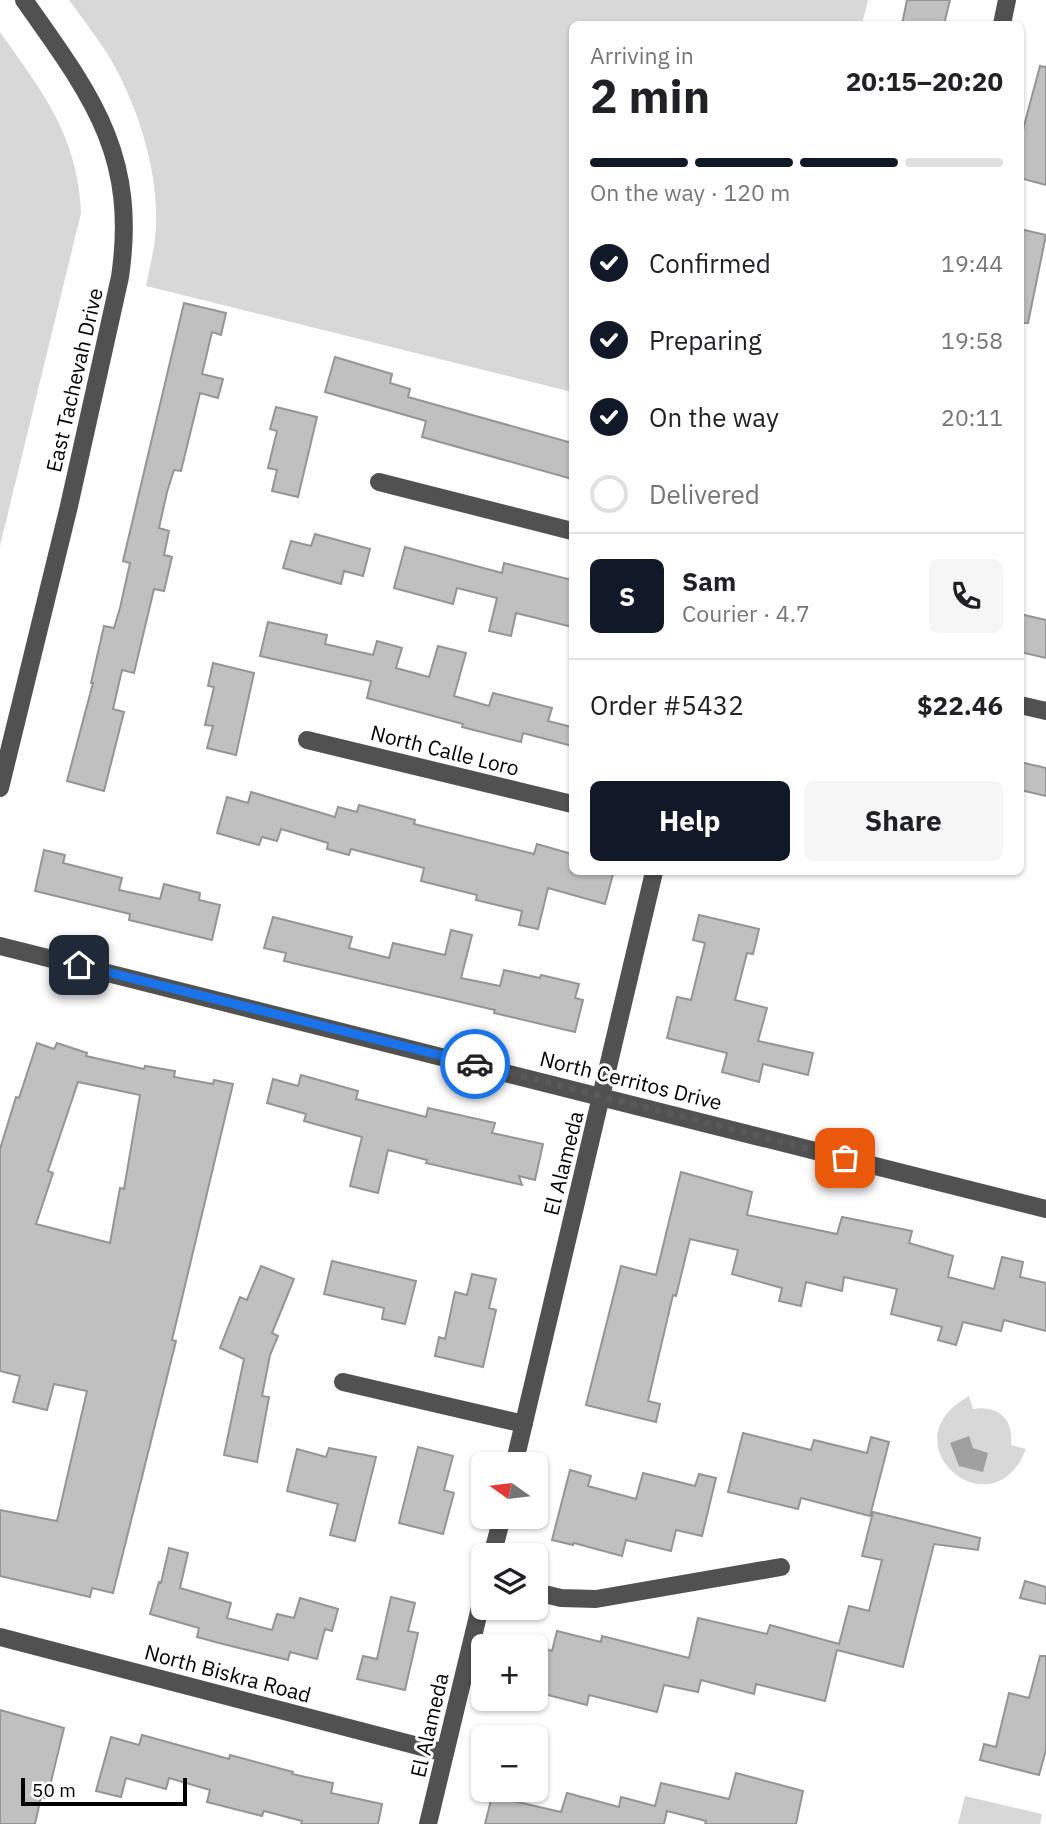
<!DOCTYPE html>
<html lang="en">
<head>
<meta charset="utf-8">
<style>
  body { margin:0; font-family:"IBM Plex Sans",sans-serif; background:#f6f6f6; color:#202124; height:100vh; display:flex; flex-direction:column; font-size:26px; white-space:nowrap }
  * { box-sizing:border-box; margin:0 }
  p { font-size:23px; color:#757577 }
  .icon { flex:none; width:38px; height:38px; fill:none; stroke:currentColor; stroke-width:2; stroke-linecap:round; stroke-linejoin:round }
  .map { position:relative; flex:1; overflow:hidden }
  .side { position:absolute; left:569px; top:21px; width:455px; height:854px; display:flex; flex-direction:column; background:#fff; border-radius:10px; box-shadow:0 2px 5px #0004 }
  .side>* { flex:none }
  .needle { width:46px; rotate:284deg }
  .tools { position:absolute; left:471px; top:1452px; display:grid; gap:14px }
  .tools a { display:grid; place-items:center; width:77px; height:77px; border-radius:10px; background:#fff; box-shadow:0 2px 5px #0004; font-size:35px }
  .scale { position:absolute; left:21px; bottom:18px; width:166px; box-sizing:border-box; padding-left:7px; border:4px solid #000; border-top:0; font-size:19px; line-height:24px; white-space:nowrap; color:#000; -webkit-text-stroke:5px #fff; paint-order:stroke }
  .pin { position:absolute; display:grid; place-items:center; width:60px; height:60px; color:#fff; margin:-30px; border-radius:14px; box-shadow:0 4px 10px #0006 }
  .courier { position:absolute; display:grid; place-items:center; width:70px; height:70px; margin:-35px; border:5px solid #1a73e8; border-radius:50%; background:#fff; color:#222; box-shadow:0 2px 9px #0007 }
  .overview em { font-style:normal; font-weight:700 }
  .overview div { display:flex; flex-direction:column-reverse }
  .overview { display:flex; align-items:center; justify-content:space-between; height:119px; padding:0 21px }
  h1 { font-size:46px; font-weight:700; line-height:52px }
  .bar { display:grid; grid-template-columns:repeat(4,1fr); gap:10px 7px; align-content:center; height:84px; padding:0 21px }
  .bar i { height:9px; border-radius:5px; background:#e0e0e0 }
  .bar .on { background:#111827 }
  .bar p { grid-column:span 4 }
  .line { display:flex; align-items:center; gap:18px; padding:0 21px; border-top:2px solid #e0e0e0 }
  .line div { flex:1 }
  .round { display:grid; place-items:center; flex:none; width:74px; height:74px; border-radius:10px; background:#f6f6f6 }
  ol { padding:0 21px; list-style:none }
  li { display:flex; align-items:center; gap:21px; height:77px }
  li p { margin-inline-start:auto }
  li .icon { padding:7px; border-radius:50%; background:#111827; color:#fff; stroke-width:4 }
  li:last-child { color:#757577 }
  li i { width:38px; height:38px; border:4px solid #e0e0e0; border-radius:50% }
  .cta { display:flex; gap:14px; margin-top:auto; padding:14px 21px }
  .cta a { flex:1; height:80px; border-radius:10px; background:#111827; color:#fff; font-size:28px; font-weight:700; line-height:80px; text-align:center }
  .cta a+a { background:#f6f6f6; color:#202124 }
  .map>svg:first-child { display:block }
  .green { fill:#d8d8d8 }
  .water { fill:#9f9f9f }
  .building { fill:#c0c0c0; stroke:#959595; stroke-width:2; fill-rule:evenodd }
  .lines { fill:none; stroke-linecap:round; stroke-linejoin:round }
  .minor { stroke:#515151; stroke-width:18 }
  .done { stroke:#595959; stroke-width:7; stroke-dasharray:0 12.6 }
  .route { stroke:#1a73e8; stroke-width:9 }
  .labels { text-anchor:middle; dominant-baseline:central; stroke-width:6; stroke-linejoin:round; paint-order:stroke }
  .street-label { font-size:21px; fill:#000; stroke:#fff }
</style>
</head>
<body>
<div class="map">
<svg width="1046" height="1824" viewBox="0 0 1046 1824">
  <rect width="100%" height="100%" fill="#fff"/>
  <path class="green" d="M69,0H868L862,24H572V392L146,286C149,271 153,255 155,239C162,178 138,104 107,53C95,35 82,18 69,0Z
    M0,32C43,93 78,136 81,213L0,546Z
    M969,1396L973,1409C998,1405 1014,1419 1011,1445L1026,1449C993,1535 884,1443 969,1396Z
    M965,1796L1042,1814L1040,1824H958Z"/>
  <path class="water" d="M969,1436L973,1448L988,1453L983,1472L959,1466L950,1443Z"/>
  <path class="building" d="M907,0H950L944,24H902Z
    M1040,66L1046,67V185L1020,178V141Z
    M1020,229L1046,235L1028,323H1020Z
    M184,303L226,313L221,335L212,332L202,374L223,379L218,398L200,393L181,471L174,470L167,492L159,528L169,531L164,555L172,557L164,591L154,589L134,673L122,670L113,709L124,712L104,791L67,781L93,683H91L104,626L114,628L120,608L130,563L123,561Z
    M335,357L392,374L390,383L410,389L408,397L572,443V479L422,437L426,421L325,392Z
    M276,407L317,417L298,497L272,491L277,470L268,468L277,431L270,429Z
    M315,534L370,549L363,576L344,571L341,584L283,568L291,541L311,546Z
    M405,547L502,573L504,563L572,580V627L516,613L511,636L489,631L497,598L457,588L453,604L394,588Z
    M1020,614L1046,620V658L1020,652Z
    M268,622L327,635L325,644L373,655L377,641L402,648L396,668L429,677L438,646L466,653L454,696L489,706L493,693L552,708L548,721L572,727V746L523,733L521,742L462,727L463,724L367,698L371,681L260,656Z
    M213,663L254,673L236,755L207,748L213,726L205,725L214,687L208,686Z
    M1020,762L1046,768V796L1020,790Z
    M251,792L335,817L338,807L357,812L359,805L415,820L414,824L534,854L537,844L572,854V872H603L613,874L605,904L548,888L538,929L519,925L522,911L476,900L477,895L421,881L424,868L351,849L349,855L327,849L328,843L281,829L277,841L262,837L259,845L217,833L227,797L248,803Z
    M44,850L65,855L63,863L122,878L119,890L160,899L164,884L200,893L199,900L220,905L212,940L129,920L130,914L35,891Z
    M699,915L759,929L753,954L747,953L735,1000L767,1008L758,1041L813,1053L808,1075L763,1064L759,1082L722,1072L727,1053L667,1038L677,997L691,1000L705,943L693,940Z
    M273,917L352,937L349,948L389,958L393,943L445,955L451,930L472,935L461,978L500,986L504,970L540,978L541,975L579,984L575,998L583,1000L575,1032L494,1013L495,1010L284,961L286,953L264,948Z
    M37,1043L54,1049L57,1043L87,1053L86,1056L144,1069L145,1066L175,1071L174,1077L213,1084L214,1080L233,1084L172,1340L176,1341L113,1593L92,1588L90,1597L0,1576V1510L57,1521L87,1391L54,1384L47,1410L13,1402L20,1376L0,1371V1149L16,1097L19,1098ZM78,1082L140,1095L124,1189L120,1188L110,1243L36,1224L53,1173L48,1171Z
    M301,1075L358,1091L356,1099L426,1117L428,1108L495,1123L492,1133L543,1144L535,1180L519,1176L522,1185L426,1163L427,1160L388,1150L378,1193L350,1186L362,1137L304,1121L306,1114L267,1103L273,1079L298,1086Z
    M681,1172L752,1192L747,1215L837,1234L842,1217L912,1231L909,1243L953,1256L948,1277L994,1289L1002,1257L1023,1262L1020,1277L1046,1283V1331L1004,1320L1001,1331L963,1322L956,1345L938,1340L942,1327L891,1314L897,1289L844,1277L842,1291L806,1282L801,1306L779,1301L782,1288L732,1274L738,1250L690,1239L676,1296L673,1295L648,1401L660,1404L656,1422L586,1405L621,1266L656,1275Z
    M332,1261L416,1281L405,1324L382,1319L384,1308L324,1294Z
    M261,1266L294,1279L272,1333L278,1336L270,1355L262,1396L269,1397L257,1462L224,1455L244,1359L220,1348L240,1297L247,1300Z
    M472,1274L496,1279L489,1308L496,1310L483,1367L435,1356L439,1337L445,1339L455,1292L467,1295Z
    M743,1433L811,1450L814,1440L867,1453L871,1437L889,1442L870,1516L801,1498L798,1509L728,1492Z
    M418,1447L453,1456L444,1490L454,1493L443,1534L399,1523Z
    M329,1448L376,1457L355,1541L330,1535L338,1504L287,1491L297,1449L326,1457Z
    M570,1470L591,1476L588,1486L636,1499L643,1473L695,1486L699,1474L716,1478L702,1536L676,1530L671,1551L626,1540L622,1556L574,1543L573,1545L552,1540Z
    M873,1512L980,1538L978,1550L934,1544L903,1667L837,1650L825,1701L756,1684L754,1694L701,1680L698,1692L664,1685L657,1712L589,1695L587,1705L536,1692V1646L552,1651L557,1631L601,1642L602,1636L689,1658L698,1618L767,1634L770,1625L839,1644L849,1606L869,1611L882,1560L862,1556Z
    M169,1548L188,1553L180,1588L231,1603L227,1618L272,1630L277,1614L294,1618L300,1598L338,1609L332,1631L325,1629L317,1659L290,1652L288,1660L219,1643L197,1637L199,1628L150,1614L159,1582L161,1583Z
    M1025,1581L1046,1587V1604L1020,1598Z
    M391,1597L415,1603L408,1631L418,1633L405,1690L357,1679L363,1656L377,1659Z
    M1040,1656H1046V1750L1039,1775L980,1760L984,1744L996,1747L1009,1693L1029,1698Z
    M0,1710L64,1728L47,1798L41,1797L35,1824H0Z
    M142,1735L229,1759L230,1755L293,1772L292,1774L333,1783L331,1793L382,1804L378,1824H301L302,1821L264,1811L262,1816L207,1802L210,1790L169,1778L166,1789L126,1778L121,1797L96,1791L111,1737L139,1745Z
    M736,1773L803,1791L796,1824H705L706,1821L667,1811L664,1824H485L492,1796L561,1812L567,1793L619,1807L621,1797L655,1806L661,1783L729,1799Z"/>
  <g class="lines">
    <path class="minor" d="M1002,24L1007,0
      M379,482L572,531
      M1020,705L1046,711
      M307,740L572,804
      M0,788L69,506L120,277C138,154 91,95 24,0
      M0,946L1046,1209
      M343,1382L524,1424
      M514,1465L654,872
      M492,1556L502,1517
      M536,1592L561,1598L596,1599L781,1567
      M0,1637L445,1753
      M428,1824L483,1595"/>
  </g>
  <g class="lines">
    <path class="done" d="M475,1064L845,1158"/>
    <path class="route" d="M79,965L475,1064"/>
  </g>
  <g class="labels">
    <g class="street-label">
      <text transform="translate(74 380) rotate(-77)">East Tachevah Drive</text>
      <text transform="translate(445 750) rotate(14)">North Calle Loro</text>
      <text transform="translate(631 1080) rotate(14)">North Cerritos Drive</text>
      <text transform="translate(563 1163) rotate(-76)">El Alameda</text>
      <text transform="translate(228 1673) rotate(15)">North Biskra Road</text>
      <text transform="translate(429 1725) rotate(-77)">El Alameda</text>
    </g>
  </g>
</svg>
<div class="tools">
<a><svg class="needle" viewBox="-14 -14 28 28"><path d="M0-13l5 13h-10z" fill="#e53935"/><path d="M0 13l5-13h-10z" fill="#757577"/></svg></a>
<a><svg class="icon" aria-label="layers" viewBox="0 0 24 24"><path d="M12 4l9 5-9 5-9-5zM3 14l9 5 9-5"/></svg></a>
<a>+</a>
<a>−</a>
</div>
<div class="scale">50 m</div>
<div class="pin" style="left:845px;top:1158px;background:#ea580c"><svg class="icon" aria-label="bag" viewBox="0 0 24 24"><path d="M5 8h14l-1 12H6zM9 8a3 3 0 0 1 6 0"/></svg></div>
<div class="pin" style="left:79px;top:965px;background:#1f2937"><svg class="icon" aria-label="home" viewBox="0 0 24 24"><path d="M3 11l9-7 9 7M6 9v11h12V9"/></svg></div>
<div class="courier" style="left:475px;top:1064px"><svg class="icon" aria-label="car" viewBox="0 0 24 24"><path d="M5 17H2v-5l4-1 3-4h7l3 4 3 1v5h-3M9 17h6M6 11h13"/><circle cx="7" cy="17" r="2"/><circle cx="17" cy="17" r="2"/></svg></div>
<section class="side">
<div class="overview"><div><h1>2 min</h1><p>Arriving in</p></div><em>20:15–20:20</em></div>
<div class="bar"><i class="on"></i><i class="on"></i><i class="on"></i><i></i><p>On the way · 120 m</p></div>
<ol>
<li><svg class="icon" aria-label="check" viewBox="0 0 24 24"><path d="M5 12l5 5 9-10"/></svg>Confirmed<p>19:44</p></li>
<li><svg class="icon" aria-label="check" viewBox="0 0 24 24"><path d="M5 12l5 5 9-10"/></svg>Preparing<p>19:58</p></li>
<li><svg class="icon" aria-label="check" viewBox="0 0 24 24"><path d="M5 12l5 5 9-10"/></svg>On the way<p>20:11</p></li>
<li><i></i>Delivered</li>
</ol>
<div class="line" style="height:126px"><b class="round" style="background:#111827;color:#fff">S</b><div><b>Sam</b><p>Courier · 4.7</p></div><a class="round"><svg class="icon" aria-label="phone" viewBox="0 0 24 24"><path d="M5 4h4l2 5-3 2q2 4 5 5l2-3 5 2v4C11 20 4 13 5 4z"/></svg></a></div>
<div class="line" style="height:91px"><div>Order #5432</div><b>$22.46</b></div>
<div class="cta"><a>Help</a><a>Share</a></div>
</section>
</div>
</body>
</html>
